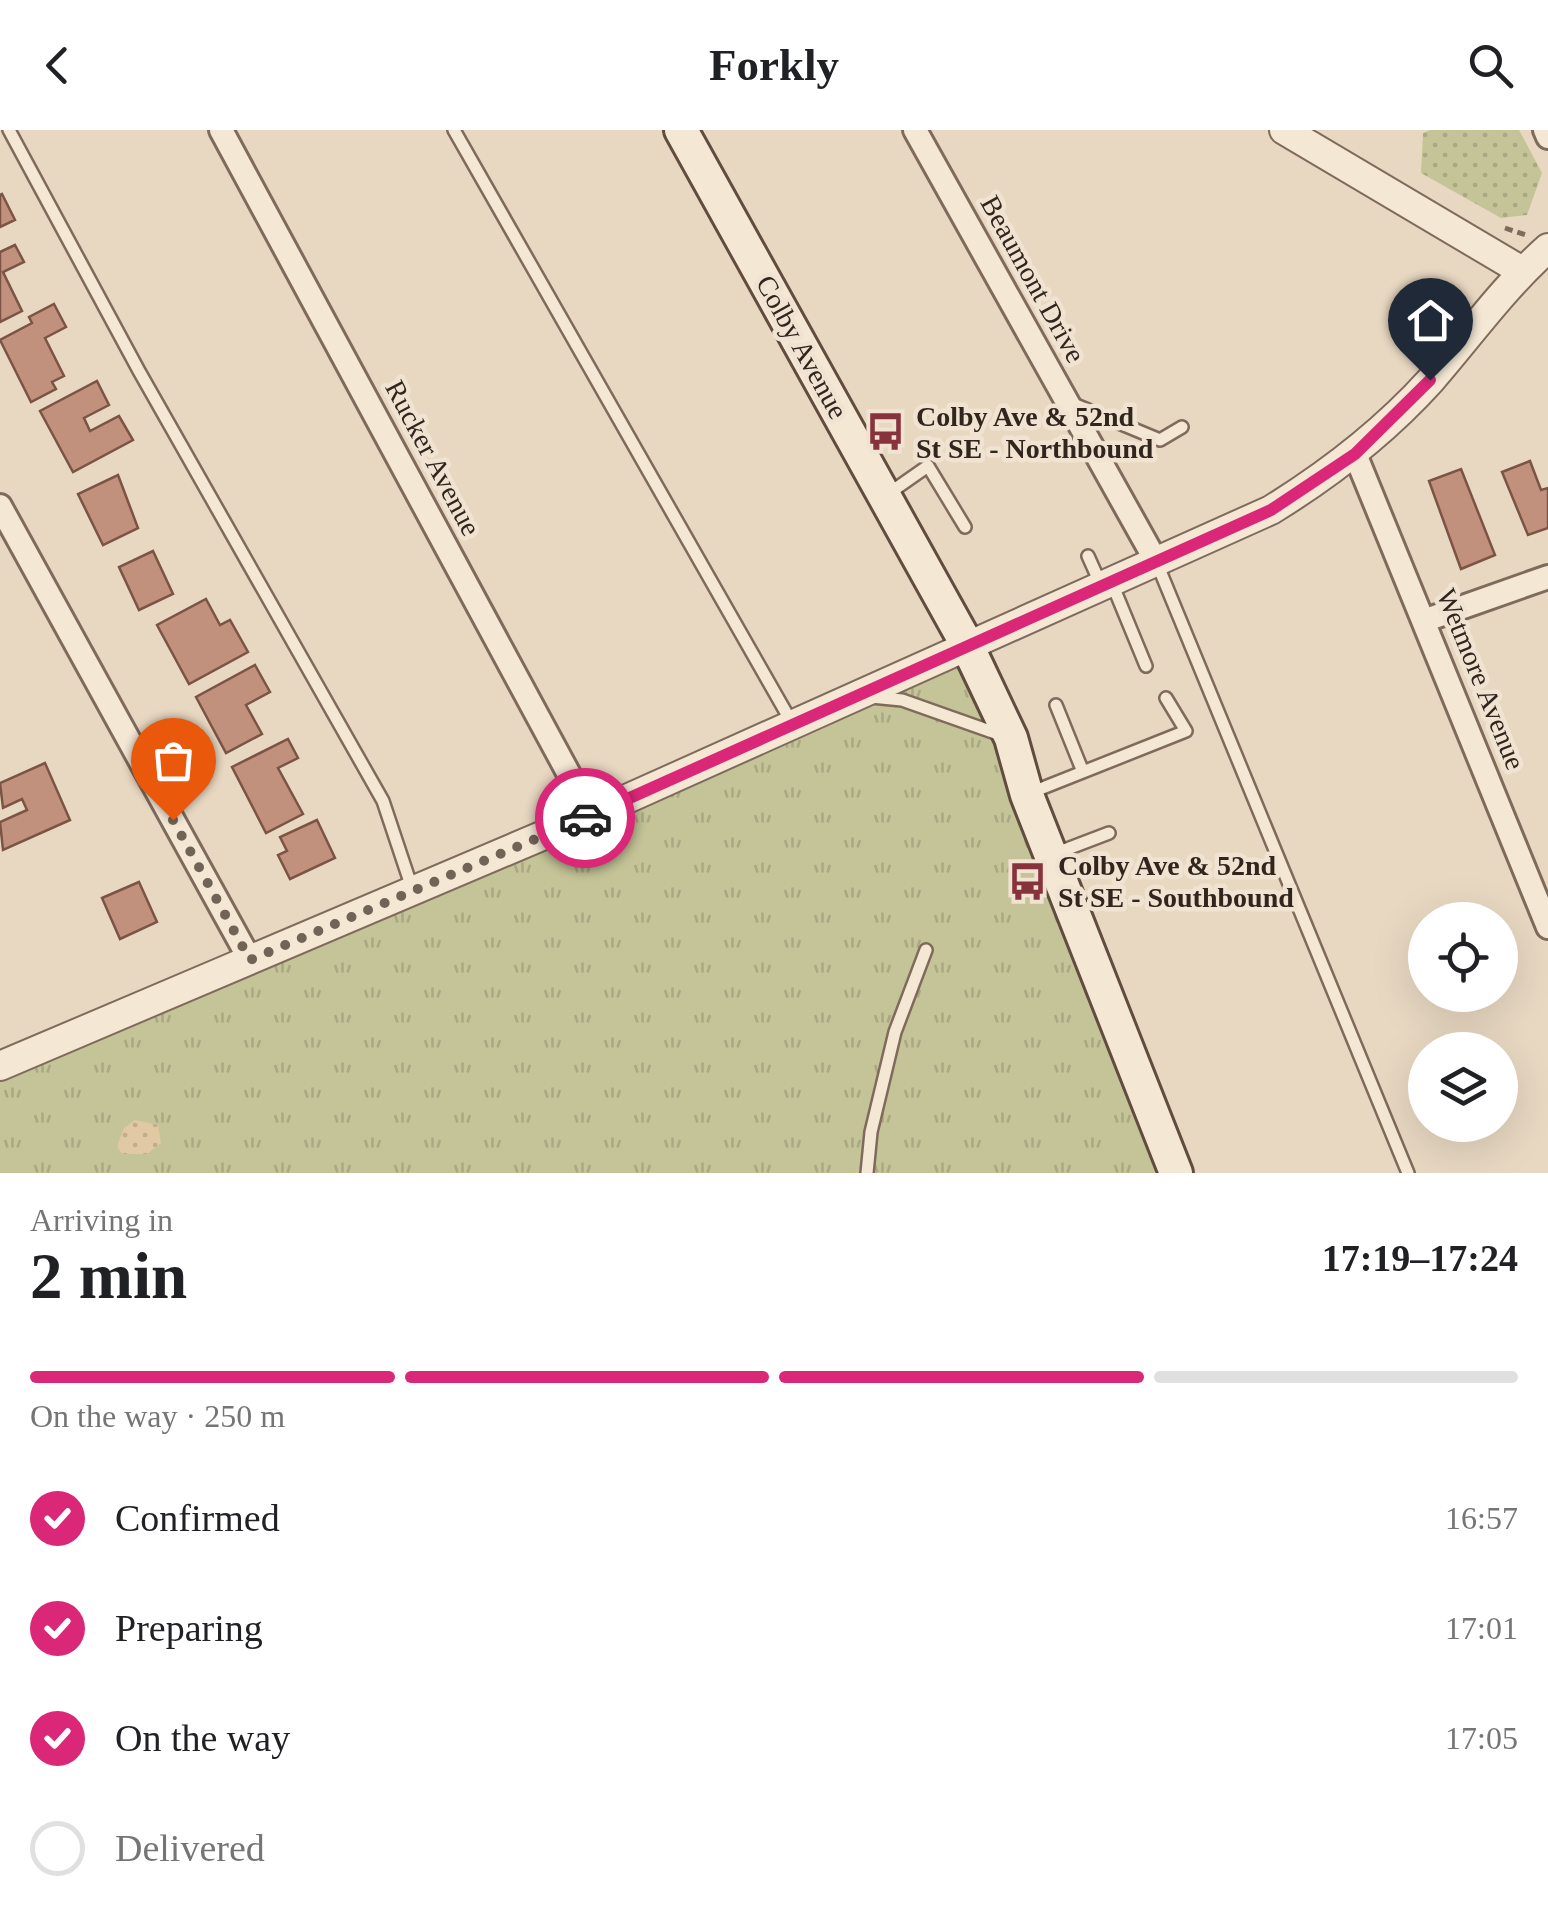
<!DOCTYPE html>
<html lang="en">
<head>
<meta charset="utf-8">
<style>
  body { margin:0; font-family:Georgia,serif; background:#f2f2f2; color:#202124; height:100vh; display:flex; flex-direction:column; font-size:38px; white-space:nowrap }
  * { box-sizing:border-box; margin:0 }
  p { font-size:32px; color:#757577 }
  .icon { flex:none; width:55px; height:55px; fill:none; stroke:currentColor; stroke-width:2; stroke-linecap:round; stroke-linejoin:round }
  .map { position:relative; height:1043px; overflow:hidden }
  .panel { display:flex; flex-direction:column; background:#fff; flex:1 }
  .panel>* { flex:none }
  .tools { position:absolute; left:1408px; top:772px; display:grid; gap:20px }
  .tools a { display:grid; place-items:center; width:110px; height:110px; border-radius:50%; background:#fff; box-shadow:0 10px 40px #0002; font-size:50px }
  .pin { position:absolute; display:grid; place-items:center; width:85px; height:85px; color:#fff; margin:-102px -42px; border-radius:50% 50% 50% 0; rotate:-45deg; box-shadow:0 0 10px #0007 }
  .pin .icon { rotate:45deg }
  .courier { position:absolute; display:grid; place-items:center; width:100px; height:100px; margin:-50px; border:8px solid #db2777; border-radius:50%; background:#fff; color:#222; box-shadow:0 2px 12px #0007 }
  .headline em { font-style:normal; font-weight:600 }
  .headline div { display:flex; flex-direction:column-reverse }
  .headline { display:flex; align-items:center; justify-content:space-between; height:170px; padding:0 30px }
  h1 { font-size:65px; font-weight:600; line-height:75px }
  .bar { display:grid; grid-template-columns:repeat(4,1fr); gap:15px 10px; align-content:center; height:120px; padding:0 30px }
  .bar i { height:12px; border-radius:8px; background:#e0e0e0 }
  .bar .on { background:#db2777 }
  .bar p { grid-column:span 4 }
  ol { padding:0 30px; list-style:none }
  li { display:flex; align-items:center; gap:30px; height:110px }
  li p { margin-inline-start:auto }
  li .icon { padding:10px; border-radius:50%; background:#db2777; color:#fff; stroke-width:4 }
  li:last-child { color:#757577 }
  li i { width:55px; height:55px; border:5px solid #e0e0e0; border-radius:50% }
  header { display:flex; justify-content:space-between; align-items:center; height:130px; padding:0 30px; background:#fff; font-size:45px; font-weight:600 }
  .map>svg:first-child { display:block }
  .grass { fill:url(#grass-tufts) }
  .sand { fill:url(#sand-dots) }
  .park { fill:url(#park-dots) }
  .building { fill:#c1917d; stroke:#7b5445; stroke-width:2.5 }
  .lines { fill:none; stroke-linecap:round; stroke-linejoin:round }
  .service-casing { stroke:#7f6a5c; stroke-width:16 }
  .minor-casing { stroke:#7f6a5c; stroke-width:28 }
  .tertiary-casing { stroke:#7f6a5c; stroke-width:32 }
  .secondary-casing { stroke:#614c3f; stroke-width:38 }
  .path { stroke:#7f6a5c; stroke-width:5; stroke-dasharray:8 5; stroke-linecap:butt }
  .service { stroke:#f4e7d4; stroke-width:11 }
  .minor { stroke:#f4e7d4; stroke-width:22 }
  .tertiary { stroke:#f4e7d4; stroke-width:28 }
  .secondary { stroke:#f4e7d4; stroke-width:32 }
  .done { stroke:#716457; stroke-width:10; stroke-dasharray:0 18 }
  .route { stroke:#db2777; stroke-width:12 }
  .labels { text-anchor:middle; dominant-baseline:central; stroke-width:9; stroke-linejoin:round; paint-order:stroke }
  .street-label { font-size:28px; fill:#31251e; stroke:#f0e3d1 }
  .poi-label { font-size:28px; font-weight:bold; fill:#31251e; stroke:#f0e3d1; text-anchor:start }
</style>
</head>
<body>
<header><svg class="icon" aria-label="back" viewBox="0 0 24 24"><path d="M15 5l-7 7 7 7"/></svg>Forkly<svg class="icon" aria-label="search" viewBox="0 0 24 24"><circle cx="10" cy="10" r="6"/><path d="M15 15l6 6"/></svg></header>
<div class="map">
<svg width="1548" height="1043" viewBox="0 0 1548 1043">
  <defs>
    <pattern id="grass-tufts" width="24" height="20" patternUnits="userSpaceOnUse" patternTransform="scale(2.5)"><rect width="24" height="20" fill="#c4c498"/><path d="M3 7l-1-3M5 7V3M7 7l1-3M15 17l-1-3M17 17v-4M19 17l1-3" fill="none" stroke="#a9a883"/></pattern>
    <pattern id="sand-dots" width="8" height="8" patternUnits="userSpaceOnUse" patternTransform="scale(2.5)"><rect width="8" height="8" fill="#e1c9a3"/><path d="M2 2h.1M6 6h.1" fill="none" stroke="#c2ac8c" stroke-width="1.8" stroke-linecap="round"/></pattern>
    <pattern id="park-dots" width="8" height="8" patternUnits="userSpaceOnUse" patternTransform="scale(2.5)"><rect width="8" height="8" fill="#c4c498"/><path d="M2 2h.1M6 6h.1" fill="none" stroke="#a9a883" stroke-width="1.8" stroke-linecap="round"/></pattern>
  </defs>
  <rect width="100%" height="100%" fill="#e8d8c2"/>
  <path class="grass" d="M966,513L1176,1043H0V936Z"/>
  <path class="sand" d="M135,990L158,995L161,1013L147,1024H122L117,1016L124,998Z"/>
  <path class="park" d="M1430,0H1519L1542,43L1527,85L1501,88L1421,43L1423,3Z"/>
  <path class="building" d="M2,64L15,90L0,97V65Z
    M15,115L24,132L3,142L22,181L0,192V122Z
    M54,174L66,197L45,208L64,246L52,252L56,259L31,272L0,210L32,193L29,187Z
    M97,251L109,275L84,288L90,301L119,286L133,310L73,342L40,281Z
    M1530,331L1541,360L1548,358V398L1528,405L1502,342Z
    M1461,339L1495,425L1461,439L1429,351Z
    M118,345L138,398L103,415L78,364Z
    M153,421L173,464L139,480L119,437Z
    M206,469L220,495L230,490L248,522L189,554L157,495Z
    M255,535L270,562L246,575L262,604L226,623L196,567Z
    M288,609L298,628L278,638L303,684L266,703L232,637Z
    M45,633L70,690L3,720L0,692L27,680L22,669L3,678L0,653Z
    M317,690L335,728L290,749L278,725L287,721L280,707Z
    M139,752L157,792L120,809L102,768Z"/>
  <g class="lines">
    <defs>
      <path id="service" d="M9,0L139,241L383,671L413,761
        M454,0L792,593
        M1071,273L1160,310L1182,297
        M888,364L928,336L965,397
        M1088,426L1101,455
        M1156,431L1408,1043
        M1111,451L1146,536
        M871,567L902,570L1001,605
        M1056,575L1083,642
        M1030,663L1186,601L1166,568
        M1054,724L1109,703
        M867,1043L871,1002L895,902L926,820"/>
      <path id="minor" d="M221,0L591,685
        M915,0L1156,431
        M1545,0L1548,7
        M1355,324L1548,797
        M0,376L250,830
        M1426,490L1548,447"/>
      <path id="tertiary" d="M1284,0L1522,141
        M0,936L591,685L1271,380C1331,343 1384,302 1431,250C1470,205 1504,157 1548,118"/>
      <path id="secondary" d="M681,0L966,513L1011,608L1027,665L1176,1043"/>
    </defs>
    <use href="#service" class="service-casing"/>
    <use href="#minor" class="minor-casing"/>
    <use href="#tertiary" class="tertiary-casing"/>
    <use href="#secondary" class="secondary-casing"/>
    <path class="path" d="M1505,98L1526,105"/>
    <use href="#service" class="service"/>
    <use href="#minor" class="minor"/>
    <use href="#tertiary" class="tertiary"/>
    <use href="#secondary" class="secondary"/>
  </g>
  <g class="lines">
    <path class="done" d="M173,690L250,830L585,688"/>
    <path class="route" d="M585,688L1271,380L1355,324L1430,250"/>
  </g>
  <defs>
    <symbol id="bus-bare" viewBox="-9 -9 18 18"><path d="M-5-6H5V4H4V6H2V4H-2V6H-4V4H-5ZM-3.5-4V0h7V-4ZM-3.5 1.2v1.5H-2V1.2ZM2 1.2v1.5H3.5V1.2Z" fill="#87333e" stroke="#f0e3d1" stroke-width="2.5" paint-order="stroke"/></symbol>
  </defs>
  <g fill-rule="evenodd">
    <use href="#bus-bare" x="858" y="274" width="55" height="55"/>
    <use href="#bus-bare" x="1000" y="724" width="55" height="55"/>
  </g>
  <g class="labels">
    <g class="street-label">
      <text transform="translate(1033 149) rotate(61)">Beaumont Drive</text>
      <text transform="translate(802 217) rotate(61)">Colby Avenue</text>
      <text transform="translate(433 328) rotate(62)">Rucker Avenue</text>
      <text transform="translate(1481 549) rotate(68)">Wetmore Avenue</text>
    </g>
    <g class="poi-label">
      <text x="916" y="286">Colby Ave &amp; 52nd<tspan x="916" dy="32">St SE - Northbound</tspan></text>
      <text x="1058" y="735">Colby Ave &amp; 52nd<tspan x="1058" dy="32">St SE - Southbound</tspan></text>
    </g>
  </g>
</svg>
<div class="tools">
<a><svg class="icon" aria-label="locate" viewBox="0 0 24 24"><circle cx="12" cy="12" r="6"/><path d="M12 2v4M12 18v4M2 12h4M18 12h4"/></svg></a>
<a><svg class="icon" aria-label="layers" viewBox="0 0 24 24"><path d="M12 4l9 5-9 5-9-5zM3 14l9 5 9-5"/></svg></a>
</div>
<div class="pin" style="left:173px;top:690px;background:#ea580c"><svg class="icon" aria-label="bag" viewBox="0 0 24 24"><path d="M5 8h14l-1 12H6zM9 8a3 3 0 0 1 6 0"/></svg></div>
<div class="pin" style="left:1430px;top:250px;background:#1f2937"><svg class="icon" aria-label="home" viewBox="0 0 24 24"><path d="M3 11l9-7 9 7M6 9v11h12V9"/></svg></div>
<div class="courier" style="left:585px;top:688px"><svg class="icon" aria-label="car" viewBox="0 0 24 24"><path d="M5 17H2v-5l4-1 3-4h7l3 4 3 1v5h-3M9 17h6M6 11h13"/><circle cx="7" cy="17" r="2"/><circle cx="17" cy="17" r="2"/></svg></div>
</div>
<section class="panel">
<div class="headline"><div><h1>2 min</h1><p>Arriving in</p></div><em>17:19–17:24</em></div>
<div class="bar"><i class="on"></i><i class="on"></i><i class="on"></i><i></i><p>On the way · 250 m</p></div>
<ol>
<li><svg class="icon" aria-label="check" viewBox="0 0 24 24"><path d="M5 12l5 5 9-10"/></svg>Confirmed<p>16:57</p></li>
<li><svg class="icon" aria-label="check" viewBox="0 0 24 24"><path d="M5 12l5 5 9-10"/></svg>Preparing<p>17:01</p></li>
<li><svg class="icon" aria-label="check" viewBox="0 0 24 24"><path d="M5 12l5 5 9-10"/></svg>On the way<p>17:05</p></li>
<li><i></i>Delivered</li>
</ol>
</section>
</body>
</html>
